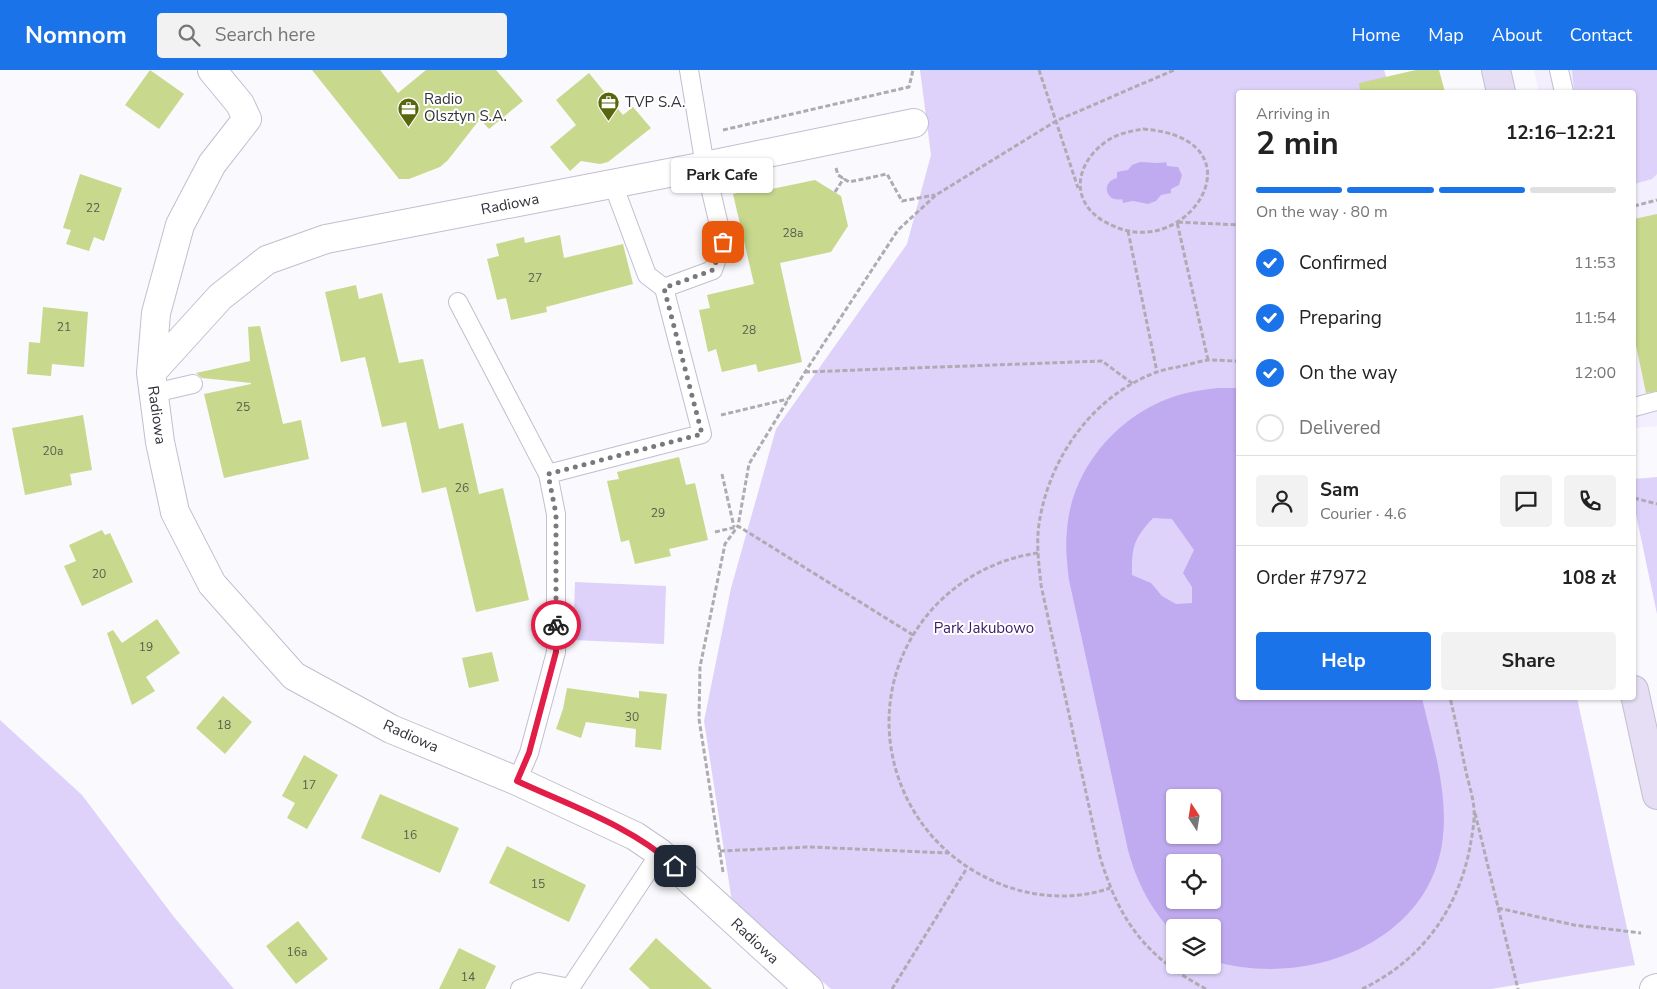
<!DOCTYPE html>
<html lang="en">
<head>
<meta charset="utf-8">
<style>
  body { margin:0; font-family:"Nunito Sans",sans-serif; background:#f2f2f2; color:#222; height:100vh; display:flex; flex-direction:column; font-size:19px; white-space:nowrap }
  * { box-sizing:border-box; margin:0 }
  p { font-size:16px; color:#767676 }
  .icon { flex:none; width:28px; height:28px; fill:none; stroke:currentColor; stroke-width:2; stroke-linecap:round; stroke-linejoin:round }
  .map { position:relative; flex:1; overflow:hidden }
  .details { position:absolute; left:1236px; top:20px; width:400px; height:610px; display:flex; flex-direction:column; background:#fff; border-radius:5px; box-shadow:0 1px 4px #0004 }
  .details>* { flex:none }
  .needle { width:32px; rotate:348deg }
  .fabs { position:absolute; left:1166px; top:719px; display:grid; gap:10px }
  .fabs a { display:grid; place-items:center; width:55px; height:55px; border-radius:5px; background:#fff; box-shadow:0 1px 4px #0004; font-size:25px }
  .pin { position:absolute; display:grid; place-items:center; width:42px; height:42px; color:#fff; margin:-21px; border-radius:10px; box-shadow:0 2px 8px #0006 }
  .courier { position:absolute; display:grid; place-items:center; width:50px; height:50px; margin:-25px; border:4px solid #e11d48; border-radius:50%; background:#fff; color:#222; box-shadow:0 1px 6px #0007 }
  .bubble { position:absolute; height:35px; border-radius:5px; background:#fff; box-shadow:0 1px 4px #0004; font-size:16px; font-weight:700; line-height:35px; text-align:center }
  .overview em { font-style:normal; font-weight:700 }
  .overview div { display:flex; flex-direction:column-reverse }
  .overview { display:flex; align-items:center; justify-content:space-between; height:85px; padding:0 20px }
  h1 { font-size:32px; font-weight:700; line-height:38px }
  .bar { display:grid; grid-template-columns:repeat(4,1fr); gap:8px 5px; align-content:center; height:60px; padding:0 20px }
  .bar i { height:6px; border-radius:4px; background:#e0e0e0 }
  .bar .active { background:#1a73e8 }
  .bar p { grid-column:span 4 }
  .line { display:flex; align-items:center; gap:12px; padding:0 20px; border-top:1px solid #e0e0e0 }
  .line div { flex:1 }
  .round { display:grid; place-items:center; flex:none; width:52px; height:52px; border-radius:5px; background:#f2f2f2 }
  ol { padding:0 20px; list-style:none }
  li { display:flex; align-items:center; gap:15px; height:55px }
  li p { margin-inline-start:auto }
  li .icon { padding:5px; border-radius:50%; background:#1a73e8; color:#fff; stroke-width:4 }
  li:last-child { color:#767676 }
  li i { width:28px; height:28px; border:2px solid #e0e0e0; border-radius:50% }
  .cta { display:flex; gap:10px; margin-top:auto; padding:10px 20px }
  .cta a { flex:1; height:58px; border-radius:5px; background:#1a73e8; color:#fff; font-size:20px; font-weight:700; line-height:58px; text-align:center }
  .cta a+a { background:#f2f2f2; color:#222 }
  header { display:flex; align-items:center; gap:30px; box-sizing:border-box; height:70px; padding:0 25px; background:#1a73e8; color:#fff }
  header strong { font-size:24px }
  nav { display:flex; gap:28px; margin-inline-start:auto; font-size:18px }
  .search { width:350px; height:45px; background:#f2f2f2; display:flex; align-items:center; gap:12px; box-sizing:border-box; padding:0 18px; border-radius:5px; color:#767676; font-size:19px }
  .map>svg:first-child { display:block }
  .built { fill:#f3effe }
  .green { fill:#ded2fb; fill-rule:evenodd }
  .water { fill:#c0abf0; fill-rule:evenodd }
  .building { fill:#c8d88d }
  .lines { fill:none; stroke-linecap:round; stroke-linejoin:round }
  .lane-casing { stroke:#c3bed0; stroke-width:20 }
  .street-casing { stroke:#c3bed0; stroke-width:30 }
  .secondary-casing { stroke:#c3bed0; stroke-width:30 }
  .path { stroke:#aeacb2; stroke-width:3; stroke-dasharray:5 2.5; stroke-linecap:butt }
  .lane { stroke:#fff; stroke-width:18 }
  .street { stroke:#fff; stroke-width:28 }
  .secondary { stroke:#e5def4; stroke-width:28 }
  .done { stroke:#79787e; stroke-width:5; stroke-dasharray:0 9 }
  .route { stroke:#e11d48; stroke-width:6 }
  .labels { text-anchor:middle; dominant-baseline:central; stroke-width:4; stroke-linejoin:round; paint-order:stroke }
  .number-label { font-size:12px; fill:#595c4e }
  .poi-label { font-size:15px; fill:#343239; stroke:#fff; text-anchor:start }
  .street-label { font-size:15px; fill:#343239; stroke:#fff }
  .park-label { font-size:15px; fill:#3d1c6a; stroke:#fff }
</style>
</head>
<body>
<header>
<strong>Nomnom</strong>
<div class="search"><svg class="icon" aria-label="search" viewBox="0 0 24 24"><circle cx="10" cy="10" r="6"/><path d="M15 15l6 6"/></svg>Search here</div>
<nav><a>Home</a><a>Map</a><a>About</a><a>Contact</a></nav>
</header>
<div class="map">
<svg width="1657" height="919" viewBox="0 0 1657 919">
  <rect width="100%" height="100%" fill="#faf9fd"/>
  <path class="built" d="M1534,0H1657V356L1634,358V22H1539Z"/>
  <path class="green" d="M920,0H1384L1391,22H1239V628H1577L1635,895L1491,919H831L732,832L704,651L731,518L776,359L907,174L931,85ZM1175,728H1212V765H1175ZM1175,792H1212V830H1175ZM1175,858H1212V895H1175Z
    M1572,0H1657V104L1652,109L1634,114V22H1574Z
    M1657,407V544L1634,435V409Z
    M575,512L666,516L664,574L573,570Z
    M0,650L82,725L174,847L234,919H0Z"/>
  <path class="water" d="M1140,92C1150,92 1156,94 1166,92L1167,96L1178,97L1182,105L1179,115L1171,119V123L1161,125L1156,131L1148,134L1133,131L1123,133L1122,129C1106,133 1100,112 1117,108V102L1128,100L1132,95Z
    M1218,318H1239V628H1422C1432,672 1448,720 1443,766C1433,872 1308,919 1213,891L1212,858H1175V865C1151,840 1137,813 1128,780L1069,510C1067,493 1065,477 1067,460C1071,401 1115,348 1170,328C1185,322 1202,320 1218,318ZM1153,448L1172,449L1194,480L1183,503L1192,517V533L1176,534L1162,526L1151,513L1132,505C1132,476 1133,470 1153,448ZM1175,728H1212V765H1175ZM1175,792H1212V830H1175Z"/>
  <path class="building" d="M150,0L184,24L159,59L125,35Z
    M312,0H380L398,23L426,0H496L523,31L489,59L480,49L448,90L440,97L409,109H399Z
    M1416,0H1439L1445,22H1360L1359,13Z
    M589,3L623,45L633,37L651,58L608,92L600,94L581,91L570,101L550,77L576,55L556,30Z
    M80,104L122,118L104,171L94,167L89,181L66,174L71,160L63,158Z
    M815,110L841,126L848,156L831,182L780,193L802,292L758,302L756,294L722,302L716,279L708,282L699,240L710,238L707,225L754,214L733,124L761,117L762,121Z
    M1657,144V321L1646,323L1634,266V149Z
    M560,165L564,188L623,174L633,214L546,237L547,242L511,250L506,228L497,230L487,189L499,186L496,174L524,167L525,173Z
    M356,215L359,229L382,223L399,293L423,289L439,359L463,353L479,424L503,418L529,530L476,542L446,417L422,423L406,352L382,357L365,287L341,292L325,222Z
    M43,237L88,242L84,297L52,294L51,306L27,304L29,272L40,273Z
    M260,256L283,354L301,350L309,389L224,408L204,324L251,314V313L202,308L196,303L250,291L248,257Z
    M83,345L92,400L70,404L72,415L25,425L12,358Z
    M679,387L686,415L695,413L708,470L669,479L671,486L635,494L629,470L621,472L607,411L619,409L617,402Z
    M102,460L105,465L110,463L133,512L82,536L64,496L76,491L69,475Z
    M157,549L180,583L146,607L155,621L132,635L107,563L113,560L122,573Z
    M492,582L499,611L469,618L462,588Z
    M567,618L639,628V621L667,624L661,680L635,677L636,659L586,652L581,668L556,659L563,639Z
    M223,626L252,652L225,684L196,658Z
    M304,685L338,705L307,759L287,748L295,733L282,726Z
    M380,724L459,758L440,803L361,768Z
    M507,776L586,815L569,852L489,813Z
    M298,851L328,889L296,914L266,876Z
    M656,868L712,919H650L629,899Z
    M459,878L496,896L485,919H439Z"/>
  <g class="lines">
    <defs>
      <path id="lane" d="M1559,0L1564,22
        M613,114L647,205L664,218L713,200L723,172L705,96L689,0
        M458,232L548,404L556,444V582L529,683L517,711
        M154,323L193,314
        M1634,337L1657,331
        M548,404L702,364L664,218
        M570,918L660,783
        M520,919L539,912L570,918"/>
      <path id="street" d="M151,303L156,243L180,155L212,94L247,49L240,34L212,0
        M809,919L660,783L635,766L517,711L391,659L294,606L212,514L175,442L160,372L151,303L220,227L267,190L326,169L705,96L914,53
        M1654,919L1657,918"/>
      <path id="secondary" d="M1496,0L1501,22
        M1634,620L1657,725"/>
    </defs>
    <use href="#lane" class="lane-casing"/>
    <use href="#street" class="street-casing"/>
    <use href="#secondary" class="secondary-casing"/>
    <path class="path" d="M1039,0L1078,118
      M1143,59C1261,68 1195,183 1121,159C1111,155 1101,151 1094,144C1068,120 1082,86 1110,69C1120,63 1132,61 1143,59Z
      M723,60L909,17L913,0
      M836,98L838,105L849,112L887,104L902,131L935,125
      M835,122L844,108
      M1634,136L1657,130
      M1128,161L1157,302
      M1208,290L1177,152L1239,155
      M805,302L1102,291L1133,314
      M721,345L788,329
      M722,404L734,457
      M1634,428L1657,434
      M715,462L736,457
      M1038,483C1000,488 965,506 938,533C850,623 886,771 1003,815C1036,828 1076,830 1110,818
      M913,565L738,456L749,394L805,302L898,160L936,125L1056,51L1174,0
      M1475,743L1518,919
      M720,781L810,777L948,783
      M723,802L699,649L700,597L725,474L738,456
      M1498,838L1574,855L1641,863
      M892,919L967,798
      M1206,919C1145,886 1120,852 1100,787L1041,515C1039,495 1036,474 1039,454C1049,388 1092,326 1157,302C1165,299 1174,298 1182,296C1191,294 1200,291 1208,290C1218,290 1229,291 1239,291
      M1362,919C1421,891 1458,840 1470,777C1472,765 1475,751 1474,739C1473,727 1469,714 1466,702C1461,677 1456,652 1450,628"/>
    <use href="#lane" class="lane"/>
    <use href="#street" class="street"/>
    <use href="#secondary" class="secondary"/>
  </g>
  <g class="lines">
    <path class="done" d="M556,555V444L548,404L702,364L664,218L713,200L723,172"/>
    <path class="route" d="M556,555V582L529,683L517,711C571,736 631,756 675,796"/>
  </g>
  <defs>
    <symbol id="office-pin" viewBox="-11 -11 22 30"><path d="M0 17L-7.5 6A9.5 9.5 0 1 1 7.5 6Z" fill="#59660c" stroke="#fff"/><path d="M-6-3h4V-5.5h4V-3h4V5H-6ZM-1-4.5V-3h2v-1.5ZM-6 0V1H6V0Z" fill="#fff"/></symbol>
  </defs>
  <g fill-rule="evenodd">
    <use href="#office-pin" x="596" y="20" width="25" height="34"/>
    <use href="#office-pin" x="396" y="26" width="25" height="34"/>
  </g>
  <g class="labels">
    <g class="number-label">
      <text x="93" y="138">22</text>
      <text x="793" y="163">28a</text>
      <text x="535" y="208">27</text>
      <text x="64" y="257">21</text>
      <text x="749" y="260">28</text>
      <text x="243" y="337">25</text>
      <text x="53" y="381">20a</text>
      <text x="462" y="418">26</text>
      <text x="658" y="443">29</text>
      <text x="99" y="504">20</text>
      <text x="146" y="577">19</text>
      <text x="632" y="647">30</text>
      <text x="224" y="655">18</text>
      <text x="309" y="715">17</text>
      <text x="410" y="765">16</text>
      <text x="538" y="814">15</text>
      <text x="297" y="882">16a</text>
      <text x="468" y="907">14</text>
    </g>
    <g class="poi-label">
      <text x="424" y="29">Radio<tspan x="424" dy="17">Olsztyn S.A.</tspan></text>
      <text x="625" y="32">TVP S.A.</text>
    </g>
    <g class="street-label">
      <text transform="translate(510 134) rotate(-11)">Radiowa</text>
      <text transform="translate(157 345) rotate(82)">Radiowa</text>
      <text transform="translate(411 666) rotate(24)">Radiowa</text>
      <text transform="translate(755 871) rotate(43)">Radiowa</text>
    </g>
    <g class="park-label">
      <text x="984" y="558">Park Jakubowo</text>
    </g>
  </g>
</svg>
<div class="fabs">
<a><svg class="needle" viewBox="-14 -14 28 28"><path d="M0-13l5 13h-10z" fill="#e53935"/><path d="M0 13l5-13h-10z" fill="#767676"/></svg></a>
<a><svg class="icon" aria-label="locate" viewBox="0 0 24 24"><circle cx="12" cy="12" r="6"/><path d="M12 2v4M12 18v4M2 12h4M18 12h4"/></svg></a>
<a><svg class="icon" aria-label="layers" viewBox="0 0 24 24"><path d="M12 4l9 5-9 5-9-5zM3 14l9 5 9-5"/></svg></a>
</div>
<div class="pin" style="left:723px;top:172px;background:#ea580c"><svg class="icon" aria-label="bag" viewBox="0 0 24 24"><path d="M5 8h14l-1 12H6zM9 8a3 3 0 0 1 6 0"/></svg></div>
<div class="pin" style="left:675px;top:796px;background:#1f2937"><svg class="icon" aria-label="home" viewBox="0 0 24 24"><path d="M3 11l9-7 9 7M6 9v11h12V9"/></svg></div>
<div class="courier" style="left:556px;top:555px"><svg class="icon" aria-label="bike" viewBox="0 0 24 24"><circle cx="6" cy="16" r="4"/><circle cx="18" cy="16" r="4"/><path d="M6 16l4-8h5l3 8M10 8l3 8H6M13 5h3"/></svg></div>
<div class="bubble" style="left:671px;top:88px;width:102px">Park Cafe</div>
<section class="details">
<div class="overview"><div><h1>2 min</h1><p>Arriving in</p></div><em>12:16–12:21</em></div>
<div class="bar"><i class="active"></i><i class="active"></i><i class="active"></i><i></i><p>On the way · 80 m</p></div>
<ol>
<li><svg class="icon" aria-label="check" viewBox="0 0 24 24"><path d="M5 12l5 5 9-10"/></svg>Confirmed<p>11:53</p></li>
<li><svg class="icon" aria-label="check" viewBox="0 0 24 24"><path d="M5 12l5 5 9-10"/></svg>Preparing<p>11:54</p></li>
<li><svg class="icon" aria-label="check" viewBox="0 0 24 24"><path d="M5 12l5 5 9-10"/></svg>On the way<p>12:00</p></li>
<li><i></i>Delivered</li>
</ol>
<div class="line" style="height:90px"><a class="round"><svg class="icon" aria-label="person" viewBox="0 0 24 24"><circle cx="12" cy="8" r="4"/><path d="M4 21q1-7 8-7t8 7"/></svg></a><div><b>Sam</b><p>Courier · 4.6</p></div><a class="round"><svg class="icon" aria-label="chat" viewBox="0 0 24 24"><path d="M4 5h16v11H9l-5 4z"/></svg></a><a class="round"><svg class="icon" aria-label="phone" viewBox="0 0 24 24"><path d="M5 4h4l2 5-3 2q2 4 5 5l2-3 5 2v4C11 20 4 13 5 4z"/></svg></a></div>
<div class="line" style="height:65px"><div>Order #7972</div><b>108 zł</b></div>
<div class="cta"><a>Help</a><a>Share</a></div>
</section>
</div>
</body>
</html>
